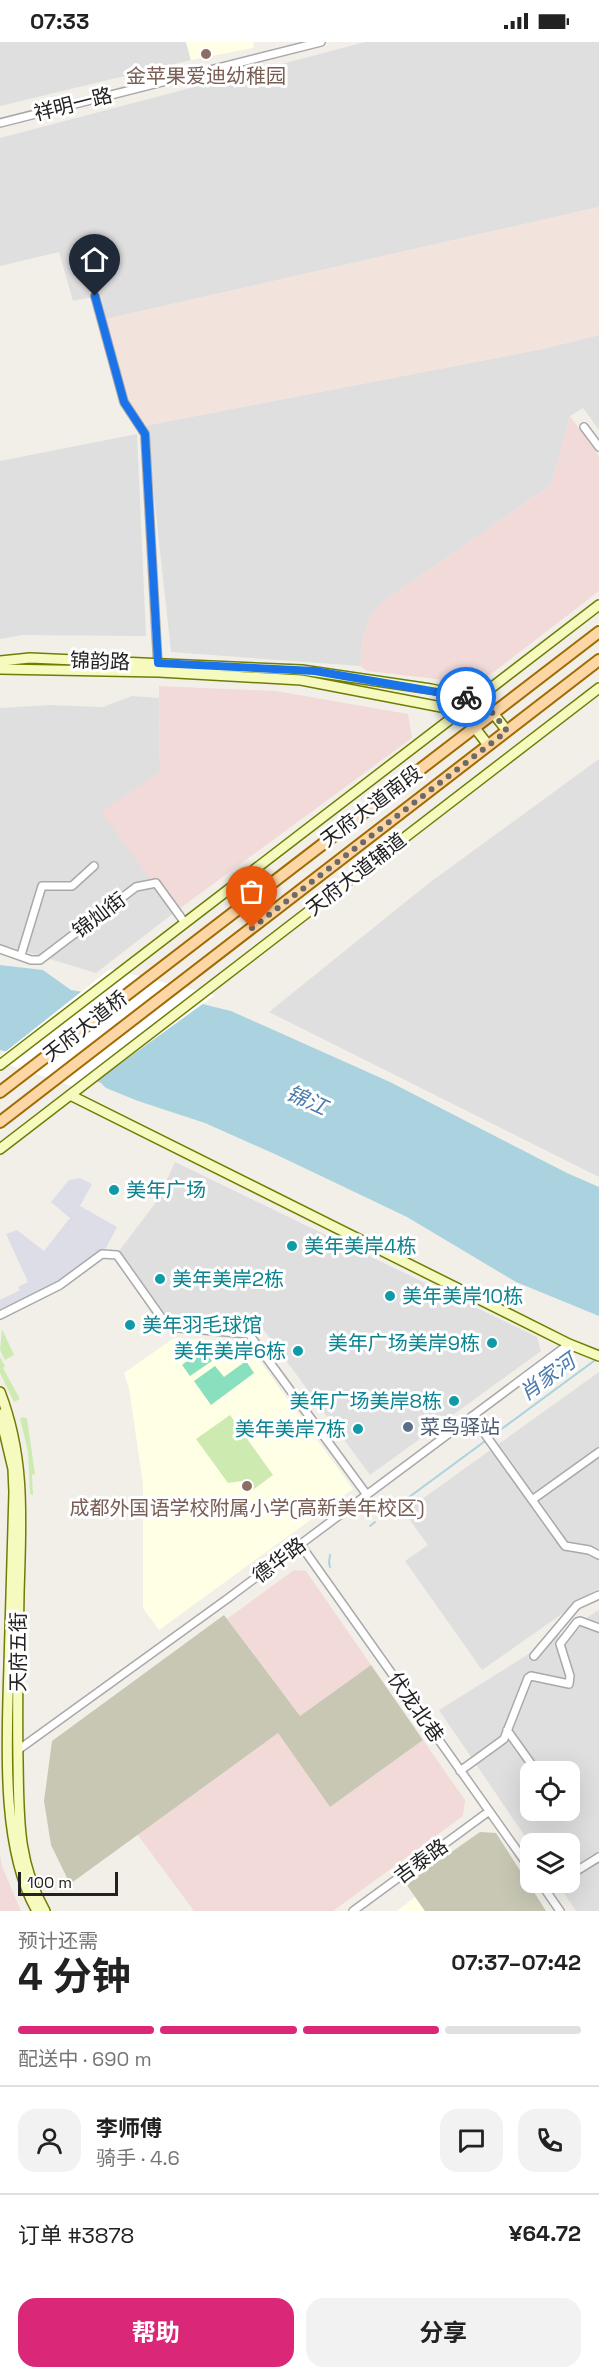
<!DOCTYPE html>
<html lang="zh">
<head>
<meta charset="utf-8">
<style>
  body { margin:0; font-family:"Space Grotesk","Noto Sans SC",sans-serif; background:#f2f2f2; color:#222; height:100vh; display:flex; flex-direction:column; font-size:22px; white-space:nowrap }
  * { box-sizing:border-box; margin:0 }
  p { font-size:20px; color:#767676 }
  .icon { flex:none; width:33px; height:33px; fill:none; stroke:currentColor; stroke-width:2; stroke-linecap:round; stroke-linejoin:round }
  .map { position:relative; height:1869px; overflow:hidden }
  .panel { display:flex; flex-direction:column; background:#fff; flex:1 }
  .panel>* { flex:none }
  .buttons { position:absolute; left:520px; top:1719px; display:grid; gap:12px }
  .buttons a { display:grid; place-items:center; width:60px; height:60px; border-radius:12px; background:#fff; box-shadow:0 6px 24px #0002; font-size:30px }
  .scale { position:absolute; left:18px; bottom:15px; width:100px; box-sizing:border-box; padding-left:6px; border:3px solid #222; border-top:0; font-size:16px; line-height:21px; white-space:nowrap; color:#222; -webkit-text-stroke:4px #fff; paint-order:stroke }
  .pin { position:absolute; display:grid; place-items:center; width:51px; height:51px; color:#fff; margin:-62px -26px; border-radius:50% 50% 50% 0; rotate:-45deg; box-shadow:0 0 6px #0007 }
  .pin .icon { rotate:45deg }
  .courier { position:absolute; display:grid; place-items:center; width:60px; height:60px; margin:-30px; border:4px solid #1a73e8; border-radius:50%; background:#fff; color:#222; box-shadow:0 2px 8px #0007 }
  .summary em { font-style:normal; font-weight:700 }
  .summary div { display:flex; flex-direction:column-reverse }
  .summary { display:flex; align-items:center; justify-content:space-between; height:102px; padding:0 18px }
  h1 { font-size:39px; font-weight:700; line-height:45px }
  .bar { display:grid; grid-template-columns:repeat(4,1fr); gap:9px 6px; align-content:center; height:72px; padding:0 18px }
  .bar i { height:8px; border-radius:4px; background:#e0e0e0 }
  .bar .selected { background:#db2777 }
  .bar p { grid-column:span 4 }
  .line { display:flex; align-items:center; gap:15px; padding:0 18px; border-top:2px solid #e0e0e0 }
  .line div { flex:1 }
  .round { display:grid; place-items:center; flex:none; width:63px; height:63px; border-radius:18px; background:#f2f2f2 }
  .primary-button { display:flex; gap:12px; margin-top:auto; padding:12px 18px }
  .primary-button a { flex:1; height:69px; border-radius:18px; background:#db2777; color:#fff; font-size:24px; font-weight:700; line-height:69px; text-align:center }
  .primary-button a+a { background:#f2f2f2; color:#222 }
  .status { display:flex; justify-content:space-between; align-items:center; height:42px; padding:0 30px; background:#fff; direction:ltr }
  .status svg { height:16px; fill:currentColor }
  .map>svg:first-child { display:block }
  .residential { fill:#e0dfdf; fill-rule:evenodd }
  .commercial { fill:#f2dad9 }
  .education { fill:#ffffe5 }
  .military { fill:#f3e3dd }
  .construction { fill:#c7c7b4 }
  .grass { fill:#cdebb0 }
  .pitch { fill:#88e0be }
  .plaza { fill:#dddde8 }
  .water { fill:#aad3df }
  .pier { fill:#fff }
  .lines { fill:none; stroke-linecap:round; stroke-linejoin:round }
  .stream { stroke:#aad3df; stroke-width:2 }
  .street-casing { stroke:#a9a9a9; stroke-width:10 }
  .secondary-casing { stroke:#707d05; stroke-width:12 }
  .primary-casing { stroke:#a06b00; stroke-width:14 }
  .street { stroke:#fff; stroke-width:7 }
  .secondary { stroke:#f7fabf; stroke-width:9 }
  .primary { stroke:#fcd6a4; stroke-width:10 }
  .done { stroke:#6b6a68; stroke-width:6; stroke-dasharray:0 10.8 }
  .route { stroke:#1a73e8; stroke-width:8 }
  .education-dot { fill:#8d6e63; stroke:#fff; stroke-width:2 }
  .culture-dot { fill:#0f9aa8; stroke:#fff; stroke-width:2 }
  .service-dot { fill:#5c6f8a; stroke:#fff; stroke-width:2 }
  .labels { text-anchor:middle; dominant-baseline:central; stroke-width:6; stroke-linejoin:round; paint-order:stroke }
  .education-label { font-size:20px; fill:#785e54; stroke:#fff }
  .street-label { font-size:20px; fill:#222; stroke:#fff }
  .culture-label { font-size:20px; fill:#0d838f; stroke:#fff; text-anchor:start }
  .service-label { font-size:20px; fill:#4e5e75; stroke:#fff; text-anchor:start }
  .water-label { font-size:21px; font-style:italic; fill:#4a7aab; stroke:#fff }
</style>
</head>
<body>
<div class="status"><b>07:33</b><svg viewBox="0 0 49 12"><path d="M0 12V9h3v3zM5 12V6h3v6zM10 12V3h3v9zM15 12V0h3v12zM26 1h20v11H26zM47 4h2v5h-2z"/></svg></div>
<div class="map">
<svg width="599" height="1869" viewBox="0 0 599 1869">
  <rect width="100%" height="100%" fill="#f2efe9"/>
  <path class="residential" d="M0,0H186L191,18L0,64Z
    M365,0H599V165L106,277L101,253L73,259L59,210L0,224V96Z
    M599,293V388L583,366L570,374L551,443L380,562L370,575L363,596L360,624L171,610L147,389L144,384L542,307Z
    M137,392L146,594L22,593L0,597V419Z
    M132,654L159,656L160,730L175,870L96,931L0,902V666L49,663L103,665Z
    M599,717V1135L269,970L429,841Z
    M175,1120L537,1295L541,1309L370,1433L263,1287L170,1278L119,1209L157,1159Z
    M599,1330V1546L482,1628L405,1519L428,1503L404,1470Z
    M599,1568V1869H576L557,1841L570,1840V1802L531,1803L439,1668ZM531,1730H570V1768H531Z"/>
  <path class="commercial" d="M570,374L599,414V549L491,632L463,640L367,629L360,624L363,596L370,575L380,562L551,443Z
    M159,644L276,649L408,672L412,696L175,870L101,770L160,730Z
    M294,1528L306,1529L371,1623L300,1674L227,1577Z
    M278,1691L330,1765L423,1698L465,1758L463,1774L333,1869H194L137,1792Z
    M0,1813L2,1824L21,1869H0Z"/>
  <path class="education" d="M186,0H254L253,6L191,18Z
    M174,1296L246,1300L353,1447L159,1588L143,1566V1442L129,1346L124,1331Z
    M415,1855L425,1869H397Z"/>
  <path class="military" d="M599,165V293L542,307L144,384L128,358L106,277Z"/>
  <path class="construction" d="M224,1573L300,1674L371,1623L423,1698L330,1765L278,1691L70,1842L51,1803L44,1759L52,1699Z
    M480,1790L496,1791L546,1869H425L406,1842Z"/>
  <path class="grass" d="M2,1287L14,1313L5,1318L0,1308Z
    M0,1315L5,1324L3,1326L20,1357L14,1360L0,1331Z
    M230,1373L273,1433L250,1450L242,1439L228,1441L196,1397Z
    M24,1375L27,1377L35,1432L32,1433L33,1453L30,1452L28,1410L20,1376Z"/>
  <path class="pitch" d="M203,1307L212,1319L190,1334L182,1323Z
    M246,1319L254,1331L211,1363L194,1339L215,1324L224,1335Z"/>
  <path class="plaza" d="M80,1136L92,1142L80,1164L117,1185L106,1206L59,1241L0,1269V1258L20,1248L18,1245L28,1240L6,1192L17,1188L44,1209L70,1176L51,1160L69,1138Z"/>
  <path class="water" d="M0,923L43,928L71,948L137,959L194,960L231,969L390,1040L567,1131L599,1145V1274L516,1240L407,1175L277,1113L205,1081L138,1059L106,1046L101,1041L55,1022L0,1008Z"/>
  <path class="pier" d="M110,927L215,953L84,1048L0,1020V1014Z"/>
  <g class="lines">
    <path class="stream" d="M397,1464L598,1316
      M370,1484L375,1480
      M330,1513L329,1521L330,1525"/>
    <defs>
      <path id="street" d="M0,81L321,0
        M95,254L124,360L145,392L158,625
        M584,385L599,405
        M0,907L31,918H40L136,845L156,841L185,881
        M21,913L42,844H72L94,824
        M0,1273L60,1243L102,1212L117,1213L168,1285L249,1292L367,1453
        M472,1374L565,1504L589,1508L599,1513
        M532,1458L599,1410
        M300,1502L531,1828
        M534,1614L577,1563L599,1553
        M507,1688L537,1730
        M18,1708L227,1557L569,1302
        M460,1729L504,1697L528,1636L531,1634L569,1642L570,1634L560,1602L577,1580L580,1579L599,1586
        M570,1762H571
        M570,1833L599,1815
        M540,1840L560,1869
        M546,1849L559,1840
        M353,1869L488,1770"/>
      <path id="secondary" d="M0,619L30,616L302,628L431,647L477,657L493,671L507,689
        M0,627L159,630L301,638L462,669L488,703
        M0,1023L599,563
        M70,1053L569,1302L599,1314
        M0,1107L599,646
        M0,1350C26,1417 21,1480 19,1551C18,1607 17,1663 18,1719C19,1774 17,1820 45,1869
        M0,1372L13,1427L14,1450C12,1508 11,1566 9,1623C7,1697 0,1805 37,1869"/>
      <path id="primary" d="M0,1050L599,590
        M0,1080L599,618"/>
    </defs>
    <use href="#street" class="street-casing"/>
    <use href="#secondary" class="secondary-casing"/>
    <use href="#primary" class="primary-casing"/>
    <use href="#street" class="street"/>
    <use href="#secondary" class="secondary"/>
    <use href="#primary" class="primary"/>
  </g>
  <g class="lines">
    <path class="done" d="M252,886L507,689C495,674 485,658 466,655"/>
    <path class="route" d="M95,254L124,360L145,392L158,621L315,629L466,655"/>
  </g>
  <g class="education-dot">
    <circle cx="206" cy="12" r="6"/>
    <circle cx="247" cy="1444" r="6"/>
  </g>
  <g class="culture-dot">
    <circle cx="114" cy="1148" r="6"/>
    <circle cx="292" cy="1204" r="6"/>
    <circle cx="160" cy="1237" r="6"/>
    <circle cx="390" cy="1254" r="6"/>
    <circle cx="130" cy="1283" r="6"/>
    <circle cx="492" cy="1301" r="6"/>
    <circle cx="298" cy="1309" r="6"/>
    <circle cx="454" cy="1359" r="6"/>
    <circle cx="358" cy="1387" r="6"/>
  </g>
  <circle class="service-dot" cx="408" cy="1385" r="6"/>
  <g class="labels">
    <g class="education-label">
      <text x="206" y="34">金苹果爱迪幼稚园</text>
      <text x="247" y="1466">成都外国语学校附属小学(高新美年校区)</text>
    </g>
    <g class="street-label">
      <text transform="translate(73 62) rotate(-14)">祥明一路</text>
      <text transform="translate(100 619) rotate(2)">锦韵路</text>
      <text transform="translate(371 764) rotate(-37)">天府大道南段</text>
      <text transform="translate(356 832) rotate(-38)">天府大道辅道</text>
      <text transform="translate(99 873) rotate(-37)">锦灿街</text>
      <text transform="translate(85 984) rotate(-38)">天府大道桥</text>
      <text transform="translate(279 1518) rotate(-37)">德华路</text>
      <text transform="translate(18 1610) rotate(-90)">天府五街</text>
      <text transform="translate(416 1665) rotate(55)">伏龙北巷</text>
      <text transform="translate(421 1819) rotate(-36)">吉泰路</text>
    </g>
    <g class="culture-label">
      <text x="126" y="1148">美年广场</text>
      <text x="304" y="1204">美年美岸4栋</text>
      <text x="172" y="1237">美年美岸2栋</text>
      <text x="402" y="1254">美年美岸10栋</text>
      <text x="142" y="1283">美年羽毛球馆</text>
      <text x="480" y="1301" text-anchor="end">美年广场美岸9栋</text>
      <text x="286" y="1309" text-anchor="end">美年美岸6栋</text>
      <text x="442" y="1359" text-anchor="end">美年广场美岸8栋</text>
      <text x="346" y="1387" text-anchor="end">美年美岸7栋</text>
    </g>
    <g class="service-label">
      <text x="420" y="1385">菜鸟驿站</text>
    </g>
    <g class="water-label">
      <text transform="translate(307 1058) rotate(24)">锦江</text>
      <text transform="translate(547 1335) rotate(-36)">肖家河</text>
    </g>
  </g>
</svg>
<div class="buttons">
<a><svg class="icon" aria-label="locate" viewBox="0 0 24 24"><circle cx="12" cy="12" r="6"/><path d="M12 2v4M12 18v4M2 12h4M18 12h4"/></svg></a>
<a><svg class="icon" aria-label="layers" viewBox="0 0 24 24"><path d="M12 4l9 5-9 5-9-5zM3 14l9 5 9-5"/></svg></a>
</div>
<div class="scale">100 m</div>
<div class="pin" style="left:252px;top:886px;background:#ea580c"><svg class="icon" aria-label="bag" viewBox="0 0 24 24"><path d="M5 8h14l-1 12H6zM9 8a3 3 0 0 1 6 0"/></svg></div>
<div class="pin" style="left:95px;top:254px;background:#1f2937"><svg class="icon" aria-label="home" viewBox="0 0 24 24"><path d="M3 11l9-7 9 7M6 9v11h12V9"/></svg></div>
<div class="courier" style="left:466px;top:655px"><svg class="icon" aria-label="bike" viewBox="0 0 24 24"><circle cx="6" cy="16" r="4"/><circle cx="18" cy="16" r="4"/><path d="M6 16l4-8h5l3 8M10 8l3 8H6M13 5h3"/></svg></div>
</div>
<section class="panel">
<div class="summary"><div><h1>4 分钟</h1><p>预计还需</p></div><em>07:37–07:42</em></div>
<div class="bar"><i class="selected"></i><i class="selected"></i><i class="selected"></i><i></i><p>配送中 · 690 m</p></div>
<div class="line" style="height:108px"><a class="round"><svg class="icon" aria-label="person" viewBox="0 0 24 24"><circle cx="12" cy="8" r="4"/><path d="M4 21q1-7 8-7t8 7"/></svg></a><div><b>李师傅</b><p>骑手 · 4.6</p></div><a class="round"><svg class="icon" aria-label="chat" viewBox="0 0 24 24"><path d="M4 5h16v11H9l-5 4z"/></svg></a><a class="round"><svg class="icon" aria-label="phone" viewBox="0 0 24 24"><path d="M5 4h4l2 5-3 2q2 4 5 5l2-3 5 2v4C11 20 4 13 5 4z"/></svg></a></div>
<div class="line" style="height:78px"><div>订单 #3878</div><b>¥64.72</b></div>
<div class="primary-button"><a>帮助</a><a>分享</a></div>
</section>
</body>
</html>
